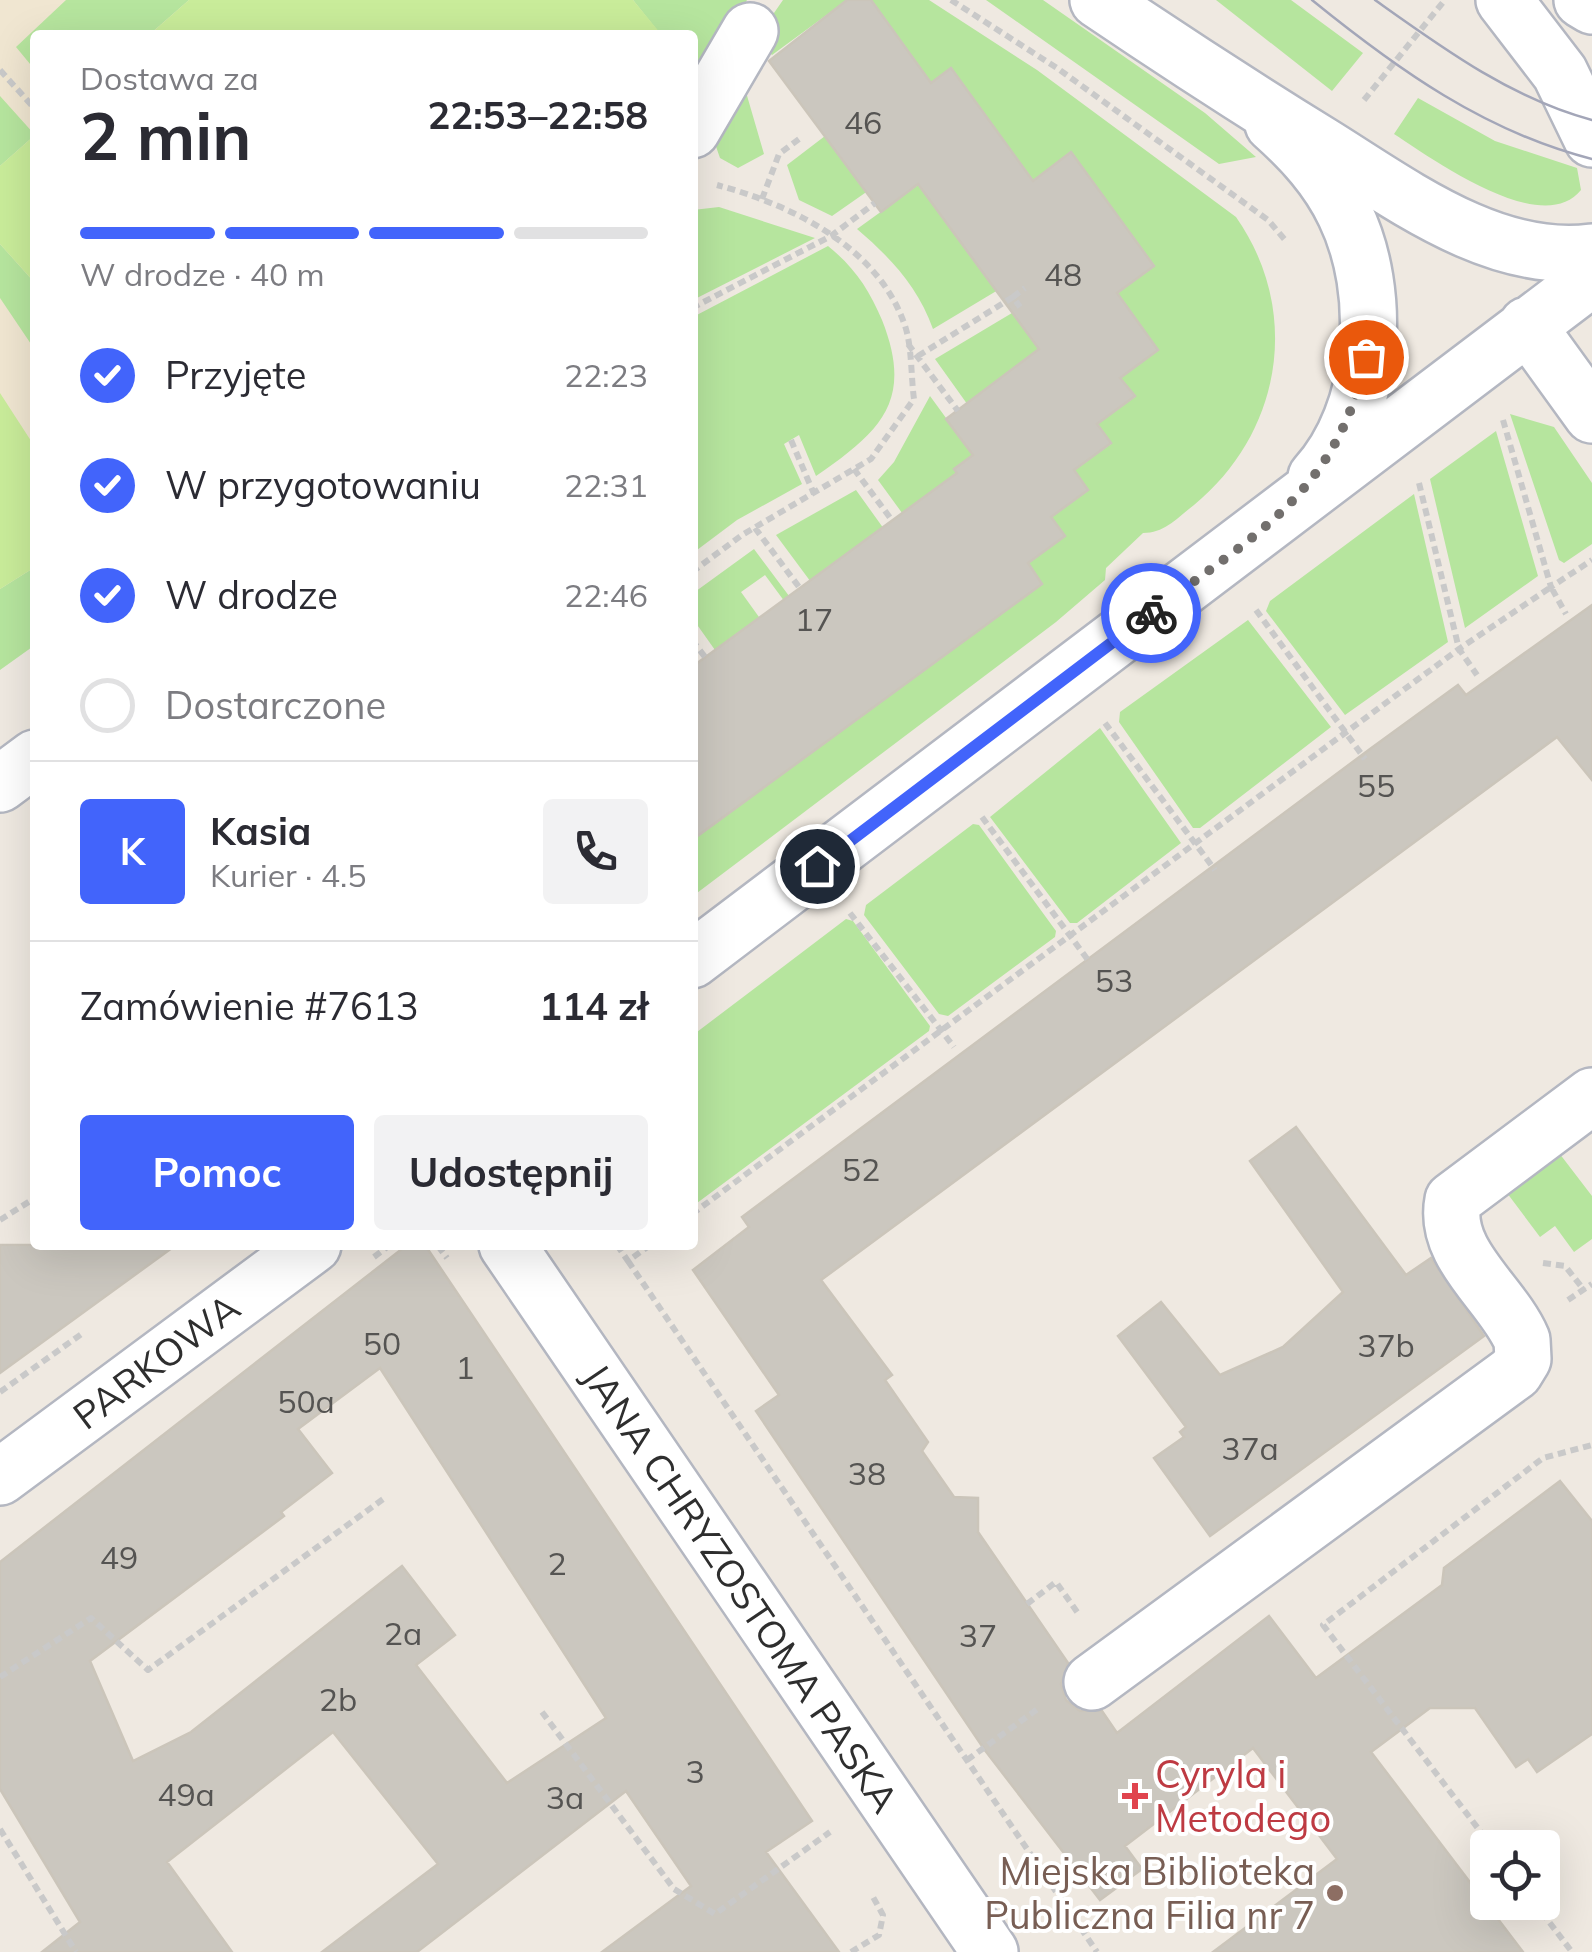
<!DOCTYPE html>
<html lang="pl">
<head>
<meta charset="utf-8">
<style>
  body { margin:0; font-family:Mulish,sans-serif; background:#f2f2f3; color:#2b2b33; height:100vh; display:flex; flex-direction:column; font-size:38px; white-space:nowrap }
  * { box-sizing:border-box; margin:0 }
  p { font-size:32px; color:#7c7c81 }
  .icon { flex:none; width:55px; height:55px; fill:none; stroke:currentColor; stroke-width:2; stroke-linecap:round; stroke-linejoin:round }
  .map { position:relative; flex:1; overflow:hidden }
  .details { position:absolute; left:30px; top:30px; width:668px; height:1220px; display:flex; flex-direction:column; background:#fff; border-radius:10px; box-shadow:0 10px 40px #0002 }
  .details>* { flex:none }
  .tools { position:absolute; left:1470px; top:1830px; display:grid; gap:20px }
  .tools a { display:grid; place-items:center; width:90px; height:90px; border-radius:10px; background:#fff; box-shadow:0 10px 40px #0002; font-size:50px }
  .pin { position:absolute; display:grid; place-items:center; width:85px; height:85px; color:#fff; margin:-42px; border:5px solid #fff; border-radius:50%; box-shadow:0 2px 10px #0007 }
  .courier { position:absolute; display:grid; place-items:center; width:100px; height:100px; margin:-50px; border:8px solid #4264fb; border-radius:50%; background:#fff; color:#222; box-shadow:0 2px 12px #0007 }
  .overview em { font-style:normal; font-weight:700 }
  .overview div { display:flex; flex-direction:column-reverse }
  .overview { display:flex; align-items:center; justify-content:space-between; height:170px; padding:0 50px }
  h1 { font-size:65px; font-weight:700; line-height:75px }
  .bar { display:grid; grid-template-columns:repeat(4,1fr); gap:15px 10px; align-content:center; height:120px; padding:0 50px }
  .bar i { height:12px; border-radius:8px; background:#e1e1e2 }
  .bar .active { background:#4264fb }
  .bar p { grid-column:span 4 }
  .line { display:flex; align-items:center; gap:25px; padding:0 50px; border-top:2px solid #e1e1e2 }
  .line div { flex:1 }
  .round { display:grid; place-items:center; flex:none; width:105px; height:105px; border-radius:10px; background:#f2f2f3 }
  ol { padding:0 50px; list-style:none }
  li { display:flex; align-items:center; gap:30px; height:110px }
  li p { margin-inline-start:auto }
  li .icon { padding:10px; border-radius:50%; background:#4264fb; color:#fff; stroke-width:4 }
  li:last-child { color:#7c7c81 }
  li i { width:55px; height:55px; border:5px solid #e1e1e2; border-radius:50% }
  .cta { display:flex; gap:20px; margin-top:auto; padding:20px 50px }
  .cta a { flex:1; height:115px; border-radius:10px; background:#4264fb; color:#fff; font-size:40px; font-weight:700; line-height:115px; text-align:center }
  .cta a+a { background:#f2f2f3; color:#2b2b33 }
  .map>svg:first-child { display:block }
  .education { fill:#f0e6d1 }
  .green { fill:#b6e59e }
  .pitch { fill:#c9ec9a }
  .building { fill:#cbc7bf; stroke:#cbc5ba; stroke-width:2.5; fill-rule:evenodd }
  .lines { fill:none; stroke-linecap:round; stroke-linejoin:round }
  .street-casing { stroke:#b4b7c1; stroke-width:60 }
  .secondary-casing { stroke:#b4b7c1; stroke-width:60 }
  .path { stroke:#c9c9c9; stroke-width:6; stroke-dasharray:8 5; stroke-linecap:butt }
  .street { stroke:#fff; stroke-width:55 }
  .secondary { stroke:#fff; stroke-width:55 }
  .tram { stroke:#a3a6b8; stroke-width:2.5 }
  .done { stroke:#726f6d; stroke-width:10; stroke-dasharray:0 18 }
  .route { stroke:#4264fb; stroke-width:12 }
  .health-dot { fill:#e0444e; stroke:#fff; stroke-width:4 }
  .education-dot { fill:#8d6e63; stroke:#fff; stroke-width:4 }
  .labels { text-anchor:middle; dominant-baseline:central; stroke-width:8; stroke-linejoin:round; paint-order:stroke }
  .number-label { font-size:32px; fill:#555452 }
  .street-label { font-size:38px; fill:#2e2e2e; stroke:#fff }
  .health-label { font-size:38px; fill:#be3a42; stroke:#fff; text-anchor:start }
  .education-label { font-size:38px; fill:#785e54; stroke:#fff; text-anchor:end }
</style>
</head>
<body>
<div class="map">
<svg width="1592" height="1952" viewBox="0 0 1592 1952">
  <rect width="100%" height="100%" fill="#efe9e1"/>
  <path class="education" d="M0,0H718L692,35H35V592L0,616Z"/>
  <path class="green" d="M66,0H189L149,35H35V70L16,47Z
    M633,0H747L693,86L692,35H661Z
    M783,0H847L772,55L756,39Z
    M871,0H929L1037,70L1236,217C1302,311 1282,433 1194,505C1177,518 1165,533 1143,533L1106,568L1105,580L1056,622L693,896L692,840L1042,584L1028,563L1064,536L1051,517L1087,490L1074,470L1111,444L1097,424L1135,397L1120,378L1158,350L1117,293L1154,265L1072,153L1033,181L951,69L931,83Z
    M986,0H1043L1205,113L1256,157L1219,164Z
    M1216,0H1291L1363,53L1332,91Z
    M741,75L764,154L738,168L720,158L713,138Z
    M0,96L35,135L0,166Z
    M1418,98L1495,141L1577,168L1581,190C1542,239 1431,158 1394,134Z
    M842,123L885,179L832,216L799,200L787,165Z
    M918,185L958,239L977,225L1018,278L933,329C918,287 891,258 857,229Z
    M719,207L815,238L693,300V210Z
    M0,244L35,283V350L0,298Z
    M828,246C854,267 869,289 882,320C914,401 881,431 816,476L799,435L784,444L802,484L737,520L693,553V317Z
    M1012,313L1039,349L1001,377L980,422L935,359Z
    M930,396L973,455L969,488L913,528L878,480L894,462Z
    M1510,414L1554,427L1592,483V544L1564,563L1559,560Z
    M1496,431L1538,576L1465,628L1430,479Z
    M856,490L894,543L822,597L776,535Z
    M1414,494L1448,642L1345,715L1266,611L1270,601Z
    M754,549L801,612L796,617L765,575L741,592L772,635L727,667L693,619L692,594Z
    M35,567V645L0,670V589Z
    M1248,620L1331,727L1200,828H1193L1119,722L1120,712Z
    M1100,728L1181,843L1077,923H1070L990,817Z
    M973,824L979,825L1056,931L1055,937L948,1016L939,1014L864,915L866,905Z
    M846,919L853,921L930,1026L929,1031L693,1206V1035Z
    M1556,1149L1592,1196V1239L1574,1252L1555,1226L1540,1237L1504,1189Z"/>
  <path class="pitch" d="M189,0H633L661,34L149,35Z
    M35,135V283L0,244V166Z
    M0,393L35,447V567L0,589Z"/>
  <path class="building" d="M847,0H871L931,83L951,68L1033,181L1071,152L1154,266L1117,293L1158,350L1120,378L1135,396L1097,424L1111,443L1074,470L1088,490L1051,517L1065,536L1028,563L1042,584L692,840V667L957,473L954,469L973,455L946,419L1039,349L918,184L881,212L769,61Z
    M1592,605V780L1557,737L821,1280L892,1375L885,1380L928,1442L922,1451L954,1497L978,1498V1532L1068,1663L1061,1684L1066,1700L1080,1711H1102L1117,1733L1269,1616L1316,1678L1442,1585L1444,1568L1560,1481L1592,1521V1734L1537,1772L1528,1759L1516,1767L1475,1708H1430L1371,1752L1523,1952H1213L1337,1859L1253,1748L1125,1846L1142,1869L1100,1900L984,1749L756,1411L779,1395L693,1270L749,1227L742,1217L1370,749L1458,685L1466,695Z
    M1296,1127L1406,1275L1431,1258L1484,1336L1210,1536L1154,1458L1184,1437L1180,1432L1186,1427L1118,1336L1161,1302L1220,1375L1283,1347L1343,1292L1250,1161Z
    M0,1245H176L0,1373Z
    M407,1245H425L812,1821L766,1852L839,1952H602L691,1886L626,1791L417,1952H322L438,1864L333,1732L167,1862L232,1952H42L80,1922L0,1789V1562ZM380,1368L606,1718L507,1783L416,1665L455,1635L402,1566L191,1732L133,1761L90,1661L284,1516L281,1512L332,1473L298,1429Z"/>
  <g class="lines">
    <defs>
      <path id="street" d="M1504,0L1560,73L1592,139
        M1273,124C1302,150 1328,178 1345,214C1383,292 1376,411 1316,477
        M692,130L750,31
        M1527,325L1592,415
        M0,784L35,758
        M692,960L1592,278
        M507,1245L990,1952
        M0,1477L313,1245
        M1092,1682L1515,1372L1523,1359L1522,1340C1502,1293 1442,1255 1453,1200L1592,1096"/>
      <path id="secondary" d="M1098,0C1172,50 1246,98 1322,145C1401,194 1494,265 1592,252
        M1582,0L1592,6"/>
    </defs>
    <use href="#street" class="street-casing"/>
    <use href="#secondary" class="secondary-casing"/>
    <path class="path" d="M951,0L1057,68L1268,220L1286,241
      M0,70L35,109
      M1364,100L1444,1
      M762,199L779,154L799,139
      M1013,297L1025,288
      M692,308L831,236L875,203
      M908,344L958,411
      M918,356L1013,297L1020,307
      M1503,420L1551,587L1592,560
      M791,440L814,494
      M854,469L891,519
      M1419,483L1459,649L1477,675
      M755,528L799,587
      M692,572L742,535L871,459L914,399C911,377 912,350 906,329C881,248 792,205 717,185
      M1256,610L1365,759
      M692,640L705,657
      M1105,723L1215,870
      M982,817L1088,960
      M850,913L954,1047
      M692,1214L1459,649L1551,587L1566,614
      M0,1220L35,1198
      M617,1245L628,1261L650,1245
      M438,1246L447,1258
      M374,1257L390,1245
      M628,1261L1097,1952
      M1543,1263L1565,1266L1584,1290
      M1568,1300L1592,1284
      M0,1392L83,1333
      M1027,1604L1056,1582L1080,1616
      M0,1677L91,1618L148,1670L386,1497
      M542,1712L674,1889L715,1914L830,1832
      M967,1760L1039,1708
      M0,1829L76,1952
      M1493,1848L1323,1625L1543,1458L1592,1445
      M1534,1902L1572,1952
      M851,1952L879,1935L883,1915L873,1897"/>
    <use href="#street" class="street"/>
    <use href="#secondary" class="secondary"/>
    <path class="tram" d="M1312,0C1397,69 1485,132 1592,159
      M1375,0C1441,47 1512,99 1592,120"/>
  </g>
  <g class="lines">
    <path class="done" d="M1151,613C1253,536 1338,493 1366,357"/>
    <path class="route" d="M817,866L1151,613"/>
  </g>
  <path class="health-dot" d="M1130 1781h10v10h10v10h-10v10h-10v-10h-10v-10h10z"/>
  <circle class="education-dot" cx="1335" cy="1893" r="10"/>
  <g class="labels">
    <g class="number-label">
      <text x="863" y="122">46</text>
      <text x="1063" y="274">48</text>
      <text x="814" y="619">17</text>
      <text x="1376" y="785">55</text>
      <text x="1114" y="980">53</text>
      <text x="861" y="1169">52</text>
      <text x="382" y="1343">50</text>
      <text x="1386" y="1345">37b</text>
      <text x="465" y="1367">1</text>
      <text x="306" y="1401">50a</text>
      <text x="1250" y="1448">37a</text>
      <text x="867" y="1473">38</text>
      <text x="119" y="1557">49</text>
      <text x="557" y="1563">2</text>
      <text x="403" y="1633">2a</text>
      <text x="978" y="1635">37</text>
      <text x="338" y="1699">2b</text>
      <text x="695" y="1771">3</text>
      <text x="186" y="1794">49a</text>
      <text x="565" y="1797">3a</text>
    </g>
    <g class="street-label">
      <text transform="translate(156 1361) rotate(-37)">PARKOWA</text>
      <text transform="translate(741 1588) rotate(56)">JANA CHRYZOSTOMA PASKA</text>
    </g>
    <g class="health-label">
      <text x="1155" y="1774">Cyryla i<tspan x="1155" dy="44">Metodego</tspan></text>
    </g>
    <g class="education-label">
      <text x="1315" y="1871">Miejska Biblioteka<tspan x="1315" dy="44">Publiczna Filia nr 7</tspan></text>
    </g>
  </g>
</svg>
<div class="tools">
<a><svg class="icon" aria-label="locate" viewBox="0 0 24 24"><circle cx="12" cy="12" r="6"/><path d="M12 2v4M12 18v4M2 12h4M18 12h4"/></svg></a>
</div>
<div class="pin" style="left:1366px;top:357px;background:#ea580c"><svg class="icon" aria-label="bag" viewBox="0 0 24 24"><path d="M5 8h14l-1 12H6zM9 8a3 3 0 0 1 6 0"/></svg></div>
<div class="pin" style="left:817px;top:866px;background:#1f2937"><svg class="icon" aria-label="home" viewBox="0 0 24 24"><path d="M3 11l9-7 9 7M6 9v11h12V9"/></svg></div>
<div class="courier" style="left:1151px;top:613px"><svg class="icon" aria-label="bike" viewBox="0 0 24 24"><circle cx="6" cy="16" r="4"/><circle cx="18" cy="16" r="4"/><path d="M6 16l4-8h5l3 8M10 8l3 8H6M13 5h3"/></svg></div>
<section class="details">
<div class="overview"><div><h1>2 min</h1><p>Dostawa za</p></div><em>22:53–22:58</em></div>
<div class="bar"><i class="active"></i><i class="active"></i><i class="active"></i><i></i><p>W drodze · 40 m</p></div>
<ol>
<li><svg class="icon" aria-label="check" viewBox="0 0 24 24"><path d="M5 12l5 5 9-10"/></svg>Przyjęte<p>22:23</p></li>
<li><svg class="icon" aria-label="check" viewBox="0 0 24 24"><path d="M5 12l5 5 9-10"/></svg>W przygotowaniu<p>22:31</p></li>
<li><svg class="icon" aria-label="check" viewBox="0 0 24 24"><path d="M5 12l5 5 9-10"/></svg>W drodze<p>22:46</p></li>
<li><i></i>Dostarczone</li>
</ol>
<div class="line" style="height:180px"><b class="round" style="background:#4264fb;color:#fff">K</b><div><b>Kasia</b><p>Kurier · 4.5</p></div><a class="round"><svg class="icon" aria-label="phone" viewBox="0 0 24 24"><path d="M5 4h4l2 5-3 2q2 4 5 5l2-3 5 2v4C11 20 4 13 5 4z"/></svg></a></div>
<div class="line" style="height:130px"><div>Zamówienie #7613</div><b>114 zł</b></div>
<div class="cta"><a>Pomoc</a><a>Udostępnij</a></div>
</section>
</div>
</body>
</html>
